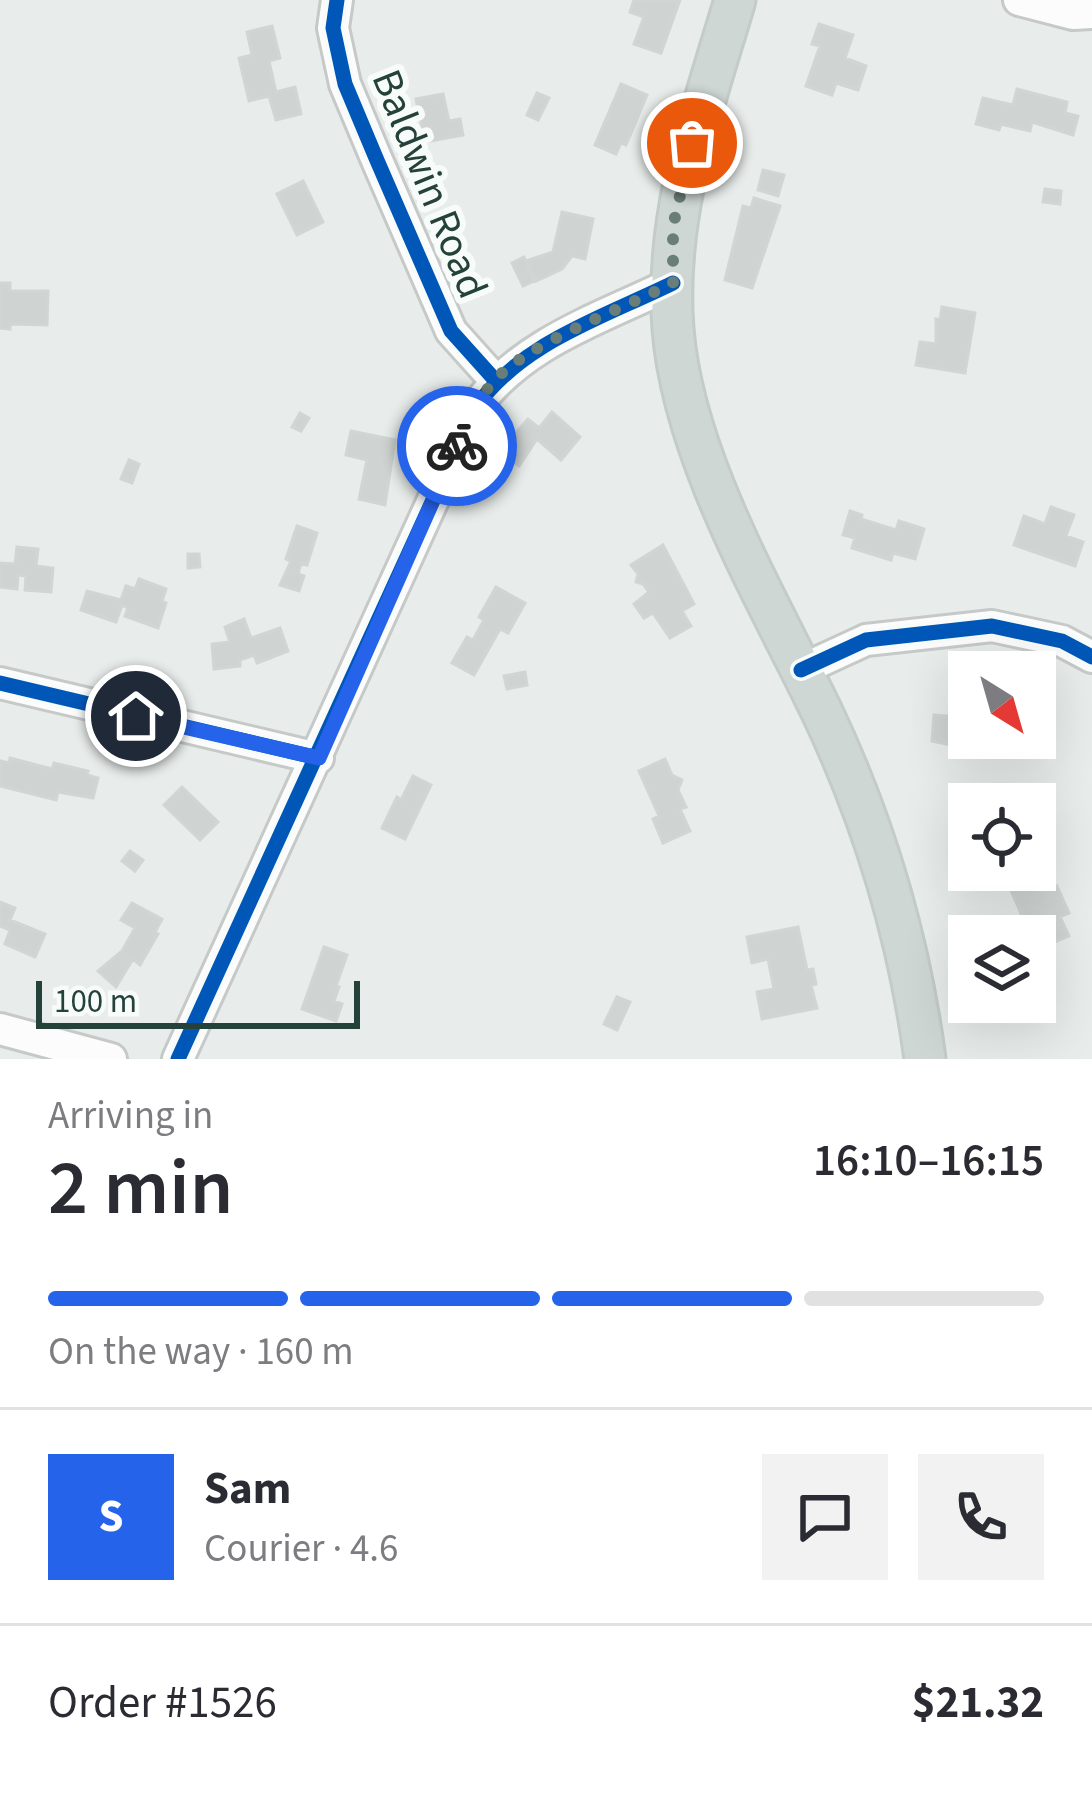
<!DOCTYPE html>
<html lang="en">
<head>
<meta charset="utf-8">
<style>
  body { margin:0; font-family:"Source Sans 3",sans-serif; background:#f2f2f3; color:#2b2b33; height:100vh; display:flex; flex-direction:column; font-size:45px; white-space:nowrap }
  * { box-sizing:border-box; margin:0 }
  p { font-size:39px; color:#7c7c81 }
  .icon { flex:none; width:66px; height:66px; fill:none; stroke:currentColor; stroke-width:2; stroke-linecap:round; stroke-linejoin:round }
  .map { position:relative; height:1059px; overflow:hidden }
  .panel { display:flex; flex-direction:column; background:#fff; flex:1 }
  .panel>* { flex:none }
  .needle { width:78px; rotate:143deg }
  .buttons { position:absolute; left:948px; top:651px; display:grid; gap:24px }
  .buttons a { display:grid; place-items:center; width:108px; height:108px; border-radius:0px; background:#fff; box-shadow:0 12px 48px #0002; font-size:60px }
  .scale { position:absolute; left:36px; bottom:30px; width:324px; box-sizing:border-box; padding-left:12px; border:6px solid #24423a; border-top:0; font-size:33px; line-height:42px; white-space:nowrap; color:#24423a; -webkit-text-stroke:9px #f7fbf9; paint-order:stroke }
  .pin { position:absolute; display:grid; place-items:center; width:102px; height:102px; color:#fff; margin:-51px; border:6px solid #fff; border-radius:50%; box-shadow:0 3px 12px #0007 }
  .courier { position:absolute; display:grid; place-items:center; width:120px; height:120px; margin:-60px; border:9px solid #2563eb; border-radius:50%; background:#fff; color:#222; box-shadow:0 3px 15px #0007 }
  .summary em { font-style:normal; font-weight:600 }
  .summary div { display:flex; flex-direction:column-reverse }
  .summary { display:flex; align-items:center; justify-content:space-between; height:204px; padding:0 48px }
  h1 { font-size:78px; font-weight:600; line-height:90px }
  .bar { display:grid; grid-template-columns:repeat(4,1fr); gap:18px 12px; align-content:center; height:144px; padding:0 48px }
  .bar i { height:15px; border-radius:9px; background:#e1e1e2 }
  .bar .selected { background:#2563eb }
  .bar p { grid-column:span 4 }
  .line { display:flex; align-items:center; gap:30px; padding:0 48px; border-top:3px solid #e1e1e2 }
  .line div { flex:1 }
  .round { display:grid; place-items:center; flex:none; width:126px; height:126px; border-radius:0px; background:#f2f2f3 }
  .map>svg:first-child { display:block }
  .building { fill:#cfd4d2; stroke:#d1d6d4; stroke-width:3 }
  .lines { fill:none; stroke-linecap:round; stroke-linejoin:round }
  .minor-casing { stroke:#c5cac8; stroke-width:36 }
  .major-casing { stroke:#c3ccc9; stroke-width:45 }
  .minor { stroke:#fcfcfc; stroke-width:30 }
  .major { stroke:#cfd7d5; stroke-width:39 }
  .cycleway-casing { stroke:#f7fbf9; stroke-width:22 }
  .cycleway { stroke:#0057b8; stroke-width:15 }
  .done { stroke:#697e78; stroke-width:12; stroke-dasharray:0 21.6 }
  .route { stroke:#2563eb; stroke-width:15 }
  .labels { text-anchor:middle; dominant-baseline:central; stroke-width:12; stroke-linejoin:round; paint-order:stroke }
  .street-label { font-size:42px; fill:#24423a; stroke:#f7fbf9 }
</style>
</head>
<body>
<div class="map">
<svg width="1092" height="1059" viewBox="0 0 1092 1059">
  <rect width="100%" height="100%" fill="#e8edeb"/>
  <path class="building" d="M634,0H680L661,53L634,44L644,17L630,12Z
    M819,24L853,35L845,58L866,66L858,90L836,83L832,95L806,86L820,46L812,44Z
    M272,26L280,58L269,61L276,92L295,87L301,114L276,120L269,96L249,101L239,58L252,55L247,32Z
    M621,84L647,95L626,145L621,143L616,154L595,145Z
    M1017,89L1067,102L1065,113L1078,116L1073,135L1032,122L1030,131L1001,124L999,130L976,124L983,98L1013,105Z
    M537,93L549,98L538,120L527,115Z
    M443,94L449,121L460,119L463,135L425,142L416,99Z
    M763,170L784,175L778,196L758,190Z
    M303,181L323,222L297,235L277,194Z
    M1045,189L1061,191L1060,204L1043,202Z
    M754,198L780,206L752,288L725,280L743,206L751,208Z
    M562,212L593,219L585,259L572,256L562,269L536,281L526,261L553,252Z
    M524,257L534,281L523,286L512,263Z
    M0,283H10V291H48L47,325L10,324V329L0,328Z
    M942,307L975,313L965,373L916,365L920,342L936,344V319L940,320Z
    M552,412L580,437L561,460L537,439L519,466L501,451L510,434L513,436L528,419L539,428Z
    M300,413L309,418L301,431L292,427Z
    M351,431L395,440L385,505L359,499L367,460L346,455Z
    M129,460L139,464L132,483L121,479Z
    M1051,507L1074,515L1066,536L1083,542L1075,566L1014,545L1024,516L1045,524Z
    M850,511L862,515L861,519L896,530L899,521L924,529L915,559L893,553L891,560L852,548L855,538L843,535Z
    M297,526L317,533L307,565L301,563L298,574L304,576L299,591L280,585L291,561L286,559Z
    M663,545L694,604L682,611L691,626L670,638L653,613L644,618L634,604L649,592L643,584L636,582L638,574L631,565Z
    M17,547L38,549L36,566L53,568L51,592L25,590L26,576L18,575L17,589L0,587V563L15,564Z
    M188,554H199L200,567L188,568Z
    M139,579L166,589L162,601L166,603L158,628L125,616L128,608L122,605L116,622L81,610L87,591L121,600L126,586L135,589Z
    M496,587L525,603L508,633L500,629L474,675L452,663L467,637L473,640L484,620L479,617Z
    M244,619L251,638L280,628L288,651L257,663L254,655L240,660V666L214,669L212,644L230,642L225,627Z
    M525,672L527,685L507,689L504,676Z
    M934,715L969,718L970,749L932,741Z
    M10,758L52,769L54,763L88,771L87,775L98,778L93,798L58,792L56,800L0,786L1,761L9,763Z
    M665,759L672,775L682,780L678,790L686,807L680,809L690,831L663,843L653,819L659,816L639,771Z
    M413,776L431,785L405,839L382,828L397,797L401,800Z
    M182,787L218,822L200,840L164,805Z
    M130,851L143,860L135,871L122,861Z
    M1035,877L1036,881L1042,878L1047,890L1057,886L1069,913L1060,917L1069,936L1043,947L1032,921L1025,923L1010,888Z
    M0,902L15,908L10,920L45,934L35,957L5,944L10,930L0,926Z
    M132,903L162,919L155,932L158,934L140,965L133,959L116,987L98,971L122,951L135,928L121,920Z
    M798,927L807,970L813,969L816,984L811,985L817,1008L762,1019L757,992L774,989L768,959L752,963L747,937Z
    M324,947L347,955L336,986L339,987L334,1001L342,1004L336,1021L302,1009Z
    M617,997L630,1002L617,1030L604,1024Z"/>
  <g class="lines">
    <defs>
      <path id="minor" d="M337,0L333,28L345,84L376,158L451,331L495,380
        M1019,0L1073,14L1092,13
        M801,670L866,640L992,626L1062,641L1092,657
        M0,683L318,758
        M0,1029L111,1059
        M178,1059L475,408C522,342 602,318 673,283"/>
      <path id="major" d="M735,0C703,108 664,215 673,329C683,457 766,596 821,710C873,819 909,939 925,1059"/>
    </defs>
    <use href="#minor" class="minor-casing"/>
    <use href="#major" class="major-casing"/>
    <use href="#minor" class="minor"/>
    <use href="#major" class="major"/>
    <defs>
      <path id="cycleway" d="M337,0L333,28L345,84L376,158L451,331L495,380
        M801,670L866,640L992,626L1062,641L1092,657
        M0,683L318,758
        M178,1059L475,408C522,342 602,318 673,283"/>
    </defs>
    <use href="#cycleway" class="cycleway-casing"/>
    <use href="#cycleway" class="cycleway"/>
  </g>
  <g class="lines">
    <path class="done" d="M457,446C468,423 477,400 494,381C528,343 624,308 673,283V226L692,143"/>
    <path class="route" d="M136,716L319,758L457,446"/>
  </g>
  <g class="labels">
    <g class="street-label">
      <text transform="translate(429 184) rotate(68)">Baldwin Road</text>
    </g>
  </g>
</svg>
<div class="buttons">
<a><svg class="needle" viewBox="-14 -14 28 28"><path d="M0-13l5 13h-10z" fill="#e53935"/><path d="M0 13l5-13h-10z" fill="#7c7c81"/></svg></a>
<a><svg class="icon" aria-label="locate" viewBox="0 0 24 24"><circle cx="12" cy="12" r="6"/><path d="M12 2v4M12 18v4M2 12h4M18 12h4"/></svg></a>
<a><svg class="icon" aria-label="layers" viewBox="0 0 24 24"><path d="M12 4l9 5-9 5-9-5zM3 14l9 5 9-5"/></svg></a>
</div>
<div class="scale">100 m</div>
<div class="pin" style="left:692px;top:143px;background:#ea580c"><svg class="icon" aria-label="bag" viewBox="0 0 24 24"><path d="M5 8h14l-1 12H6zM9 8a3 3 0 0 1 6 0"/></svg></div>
<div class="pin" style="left:136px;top:716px;background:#1f2937"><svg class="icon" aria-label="home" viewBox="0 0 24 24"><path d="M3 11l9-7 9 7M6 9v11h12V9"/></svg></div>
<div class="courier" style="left:457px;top:446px"><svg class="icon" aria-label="bike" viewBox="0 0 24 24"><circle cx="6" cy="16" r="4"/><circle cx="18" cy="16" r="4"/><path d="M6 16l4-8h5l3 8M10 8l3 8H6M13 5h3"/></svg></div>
</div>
<section class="panel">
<div class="summary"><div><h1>2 min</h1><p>Arriving in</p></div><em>16:10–16:15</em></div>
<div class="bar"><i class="selected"></i><i class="selected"></i><i class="selected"></i><i></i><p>On the way · 160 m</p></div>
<div class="line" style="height:216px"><b class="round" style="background:#2563eb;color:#fff">S</b><div><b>Sam</b><p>Courier · 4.6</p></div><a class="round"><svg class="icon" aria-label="chat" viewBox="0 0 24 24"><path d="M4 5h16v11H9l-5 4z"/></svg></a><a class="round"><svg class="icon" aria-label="phone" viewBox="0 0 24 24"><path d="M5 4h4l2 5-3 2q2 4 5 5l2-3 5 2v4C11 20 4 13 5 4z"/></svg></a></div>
<div class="line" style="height:156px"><div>Order #1526</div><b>$21.32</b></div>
</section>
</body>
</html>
